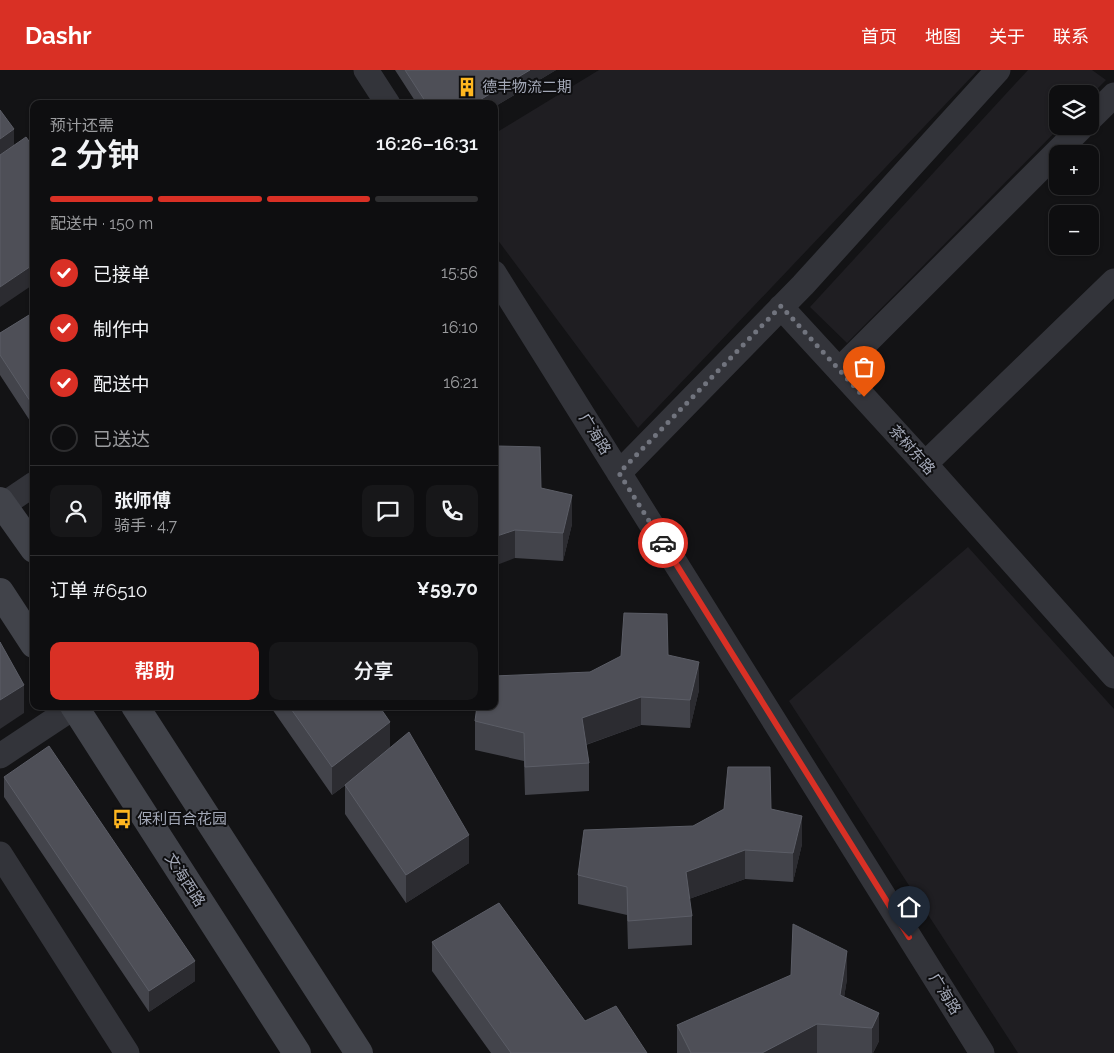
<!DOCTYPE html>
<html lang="zh">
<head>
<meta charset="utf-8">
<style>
  body { margin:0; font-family:Raleway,"Noto Sans SC",sans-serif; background:#171719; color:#f1f3f6; height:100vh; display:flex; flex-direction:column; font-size:19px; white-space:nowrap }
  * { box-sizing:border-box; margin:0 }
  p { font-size:16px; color:#9b9c9f }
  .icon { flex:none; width:28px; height:28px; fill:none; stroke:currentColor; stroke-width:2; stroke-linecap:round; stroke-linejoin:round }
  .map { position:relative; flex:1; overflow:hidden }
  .sheet { position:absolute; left:30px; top:30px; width:468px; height:610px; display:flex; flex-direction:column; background:#0e0e10; border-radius:10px; box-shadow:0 1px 4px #0004,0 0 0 1px #2e2e30 }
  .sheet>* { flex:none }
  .buttons { position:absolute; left:1049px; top:15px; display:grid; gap:10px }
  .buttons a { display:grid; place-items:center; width:50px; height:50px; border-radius:10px; background:#0e0e10; box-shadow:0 1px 4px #0004,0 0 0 1px #2e2e30; font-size:25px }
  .pin { position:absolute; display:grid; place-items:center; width:42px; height:42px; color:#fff; margin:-51px -21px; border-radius:50% 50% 50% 0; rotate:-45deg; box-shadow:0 0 5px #0007 }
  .pin .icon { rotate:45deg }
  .courier { position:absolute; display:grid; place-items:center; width:50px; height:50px; margin:-25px; border:4px solid #d93025; border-radius:50%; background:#fff; color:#222; box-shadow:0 1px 6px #0007 }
  .headline em { font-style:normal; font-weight:600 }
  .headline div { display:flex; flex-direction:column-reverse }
  .headline { display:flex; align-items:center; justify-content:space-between; height:85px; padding:0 20px }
  h1 { font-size:32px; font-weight:600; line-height:38px }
  .bar { display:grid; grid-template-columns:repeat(4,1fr); gap:8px 5px; align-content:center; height:60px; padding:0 20px }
  .bar i { height:6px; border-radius:4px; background:#2e2e30 }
  .bar .selected { background:#d93025 }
  .bar p { grid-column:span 4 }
  .line { display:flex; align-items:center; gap:12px; padding:0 20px; border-top:1px solid #2e2e30 }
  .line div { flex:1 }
  .round { display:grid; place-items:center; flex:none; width:52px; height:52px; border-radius:10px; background:#171719 }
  ol { padding:0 20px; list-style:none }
  li { display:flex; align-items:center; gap:15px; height:55px }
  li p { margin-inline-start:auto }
  li .icon { padding:5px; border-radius:50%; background:#d93025; color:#fff; stroke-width:4 }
  li:last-child { color:#9b9c9f }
  li i { width:28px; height:28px; border:2px solid #2e2e30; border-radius:50% }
  .action { display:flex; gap:10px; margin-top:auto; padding:10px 20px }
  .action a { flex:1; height:58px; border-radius:10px; background:#d93025; color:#fff; font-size:20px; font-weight:600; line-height:58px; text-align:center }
  .action a+a { background:#171719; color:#f1f3f6 }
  header { display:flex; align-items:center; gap:30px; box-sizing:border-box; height:70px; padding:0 25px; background:#d93025; color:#fff }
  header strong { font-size:24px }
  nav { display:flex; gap:28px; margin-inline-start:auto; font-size:18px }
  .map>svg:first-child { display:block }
  .built { fill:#1f1e22 }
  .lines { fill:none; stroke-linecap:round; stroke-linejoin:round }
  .street { stroke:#33343a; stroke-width:25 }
  .secondary { stroke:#41434a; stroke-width:28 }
  .wall { fill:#43444b }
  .shaded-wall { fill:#2c2c31 }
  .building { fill:#4e4f57; stroke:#5b5d66 }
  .done { stroke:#71747e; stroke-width:5; stroke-dasharray:0 9 }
  .route { stroke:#d93025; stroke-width:6 }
  .labels { text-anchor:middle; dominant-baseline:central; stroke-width:4; stroke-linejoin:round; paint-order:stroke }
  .poi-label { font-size:15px; fill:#a3a8b7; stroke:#0e0e10; text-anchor:start }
  .street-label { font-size:15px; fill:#a3a8b7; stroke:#0e0e10 }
</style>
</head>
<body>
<header>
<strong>Dashr</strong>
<nav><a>首页</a><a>地图</a><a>关于</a><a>联系</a></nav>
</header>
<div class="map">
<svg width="1114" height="983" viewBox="0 0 1114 983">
  <rect width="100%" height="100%" fill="#131315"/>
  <path class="built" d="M599,0H978L638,358L494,165V64Z
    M1028,0H1092L1106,10L1090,26V24H1058V56H1061L847,273L810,237Z
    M968,477L1114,639V983H1018L789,631Z"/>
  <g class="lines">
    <path class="street" d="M366,0L388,34
      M1090,49L1114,25
      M1083,56L839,300L925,394L1114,606
      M494,203L982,983
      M781,237L839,300
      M925,394L1114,211
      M619,403L803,215L998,0
      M3,435L34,414
      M0,686L74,637
      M0,784L127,983"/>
    <path class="secondary" d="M0,431L34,479
      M0,522L34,574
      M74,636L297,983
      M135,636L359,983"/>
  </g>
  <path class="wall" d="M395,0H556L494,37V34H417Z
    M34,242V357L0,305V263Z
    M541,418L572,454L563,491L515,488L494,419Z
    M668,585L699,620L690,658L641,655L586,675L589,693V721L525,725L524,691L475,680V651L590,602Z
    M270,636H379L390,678L469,793L406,833L345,744V715L347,714L332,725Z
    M4,707L195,911L149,942L4,727Z
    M771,739L802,774L793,812L745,809L689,829L692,846V875L628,879L627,845L578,834V805L693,756Z
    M432,872L585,951L647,983H491L432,901Z
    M847,909L844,927L879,943V971L873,983H677V955Z"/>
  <path class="shaded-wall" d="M530,0H556L494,37V34H473Z
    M14,59V79L0,89V69Z
    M34,194V214L0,237V217Z
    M572,425V454L563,491V463Z
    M515,460V488L494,496V467Z
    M699,592V620L690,658V630Z
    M24,615V643L0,659V630Z
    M641,627V655L582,676V648Z
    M390,652V681L332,725V697Z
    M802,746V774L793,812V783Z
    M469,765V793L406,833V805Z
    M745,780V809L686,830V802Z
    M847,881V909L840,953V925Z
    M195,891V911L149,942V921Z
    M879,943V971L873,983H872V958Z
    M817,954V983H762Z"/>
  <path class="building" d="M405,0H530L473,34H427Z
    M0,40L14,59L0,69Z
    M26,67L34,78V194L0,217V85Z
    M34,242V337L0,285V263Z
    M497,376L540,377L541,418L572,425L563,463L515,460L494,467V419Z
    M624,543L667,544L668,585L699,592L690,630L641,627L582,648L589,693L525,697L524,663L475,651L477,636H494V606L590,602L621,586Z
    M0,572L24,615L0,630Z
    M289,636H379L390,652L332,697Z
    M409,662L469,765L406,805L345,715Z
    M49,676L195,891L149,921L4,707Z
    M728,697H770L771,739L802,746L793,783L745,780L686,802L692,846L628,851L627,817L578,805L584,760L693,756L724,739Z
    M499,833L585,951L616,936L647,983H511L432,872Z
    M793,854L847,881L840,925L879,943L872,958L817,954L762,983H691L677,955L791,905Z"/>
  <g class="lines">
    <path class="done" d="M663,473L619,403L781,236L864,327"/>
    <path class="route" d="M663,473L909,867"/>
  </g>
  <defs>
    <symbol id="building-bare" viewBox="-9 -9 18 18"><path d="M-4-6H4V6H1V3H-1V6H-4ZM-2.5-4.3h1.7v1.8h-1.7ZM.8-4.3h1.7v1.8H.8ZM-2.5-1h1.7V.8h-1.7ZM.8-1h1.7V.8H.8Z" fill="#ffb720" stroke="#0e0e10" stroke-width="2.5" paint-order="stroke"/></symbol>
    <symbol id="bus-bare" viewBox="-9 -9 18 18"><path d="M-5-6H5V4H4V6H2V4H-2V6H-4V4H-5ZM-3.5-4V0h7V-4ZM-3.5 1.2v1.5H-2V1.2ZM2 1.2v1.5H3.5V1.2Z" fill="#ffb720" stroke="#0e0e10" stroke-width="2.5" paint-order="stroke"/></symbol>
  </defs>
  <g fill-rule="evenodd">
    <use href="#building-bare" x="453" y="3" width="28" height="28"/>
    <use href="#bus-bare" x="108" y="735" width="28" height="28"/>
  </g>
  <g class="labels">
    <g class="poi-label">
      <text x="482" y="17">德丰物流二期</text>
      <text x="137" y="749">保利百合花园</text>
    </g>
    <g class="street-label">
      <text transform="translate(595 364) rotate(58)">广海路</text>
      <text transform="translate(912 380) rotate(48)">茶树东路</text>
      <text transform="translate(185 810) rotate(57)">文海西路</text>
      <text transform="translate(945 924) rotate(58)">广海路</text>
    </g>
  </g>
</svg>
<div class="buttons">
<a><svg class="icon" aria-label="layers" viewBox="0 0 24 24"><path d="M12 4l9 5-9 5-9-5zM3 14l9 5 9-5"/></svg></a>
<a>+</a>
<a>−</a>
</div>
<div class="pin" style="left:864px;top:327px;background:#ea580c"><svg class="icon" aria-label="bag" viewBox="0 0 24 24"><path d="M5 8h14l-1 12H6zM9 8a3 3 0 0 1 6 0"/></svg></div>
<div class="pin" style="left:909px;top:867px;background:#1f2937"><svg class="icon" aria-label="home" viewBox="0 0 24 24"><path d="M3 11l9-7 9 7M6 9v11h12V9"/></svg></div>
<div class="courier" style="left:663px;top:473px"><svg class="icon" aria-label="car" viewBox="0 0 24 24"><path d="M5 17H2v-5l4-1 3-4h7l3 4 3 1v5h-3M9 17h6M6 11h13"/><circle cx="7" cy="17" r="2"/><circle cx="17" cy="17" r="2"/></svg></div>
<section class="sheet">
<div class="headline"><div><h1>2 分钟</h1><p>预计还需</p></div><em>16:26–16:31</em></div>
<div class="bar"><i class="selected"></i><i class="selected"></i><i class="selected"></i><i></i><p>配送中 · 150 m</p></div>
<ol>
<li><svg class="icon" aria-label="check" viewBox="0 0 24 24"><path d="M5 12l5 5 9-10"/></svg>已接单<p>15:56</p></li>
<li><svg class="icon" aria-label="check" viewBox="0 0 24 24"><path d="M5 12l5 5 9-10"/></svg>制作中<p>16:10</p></li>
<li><svg class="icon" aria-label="check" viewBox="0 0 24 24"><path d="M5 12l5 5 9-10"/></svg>配送中<p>16:21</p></li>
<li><i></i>已送达</li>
</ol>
<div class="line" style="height:90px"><a class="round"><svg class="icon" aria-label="person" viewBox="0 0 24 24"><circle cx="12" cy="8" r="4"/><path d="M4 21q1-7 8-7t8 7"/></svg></a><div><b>张师傅</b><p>骑手 · 4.7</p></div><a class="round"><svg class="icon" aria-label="chat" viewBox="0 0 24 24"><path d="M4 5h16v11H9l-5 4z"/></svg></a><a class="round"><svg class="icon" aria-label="phone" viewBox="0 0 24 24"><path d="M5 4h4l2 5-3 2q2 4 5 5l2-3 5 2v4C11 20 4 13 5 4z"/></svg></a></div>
<div class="line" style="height:65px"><div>订单 #6510</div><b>¥59.70</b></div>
<div class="action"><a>帮助</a><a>分享</a></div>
</section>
</div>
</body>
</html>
